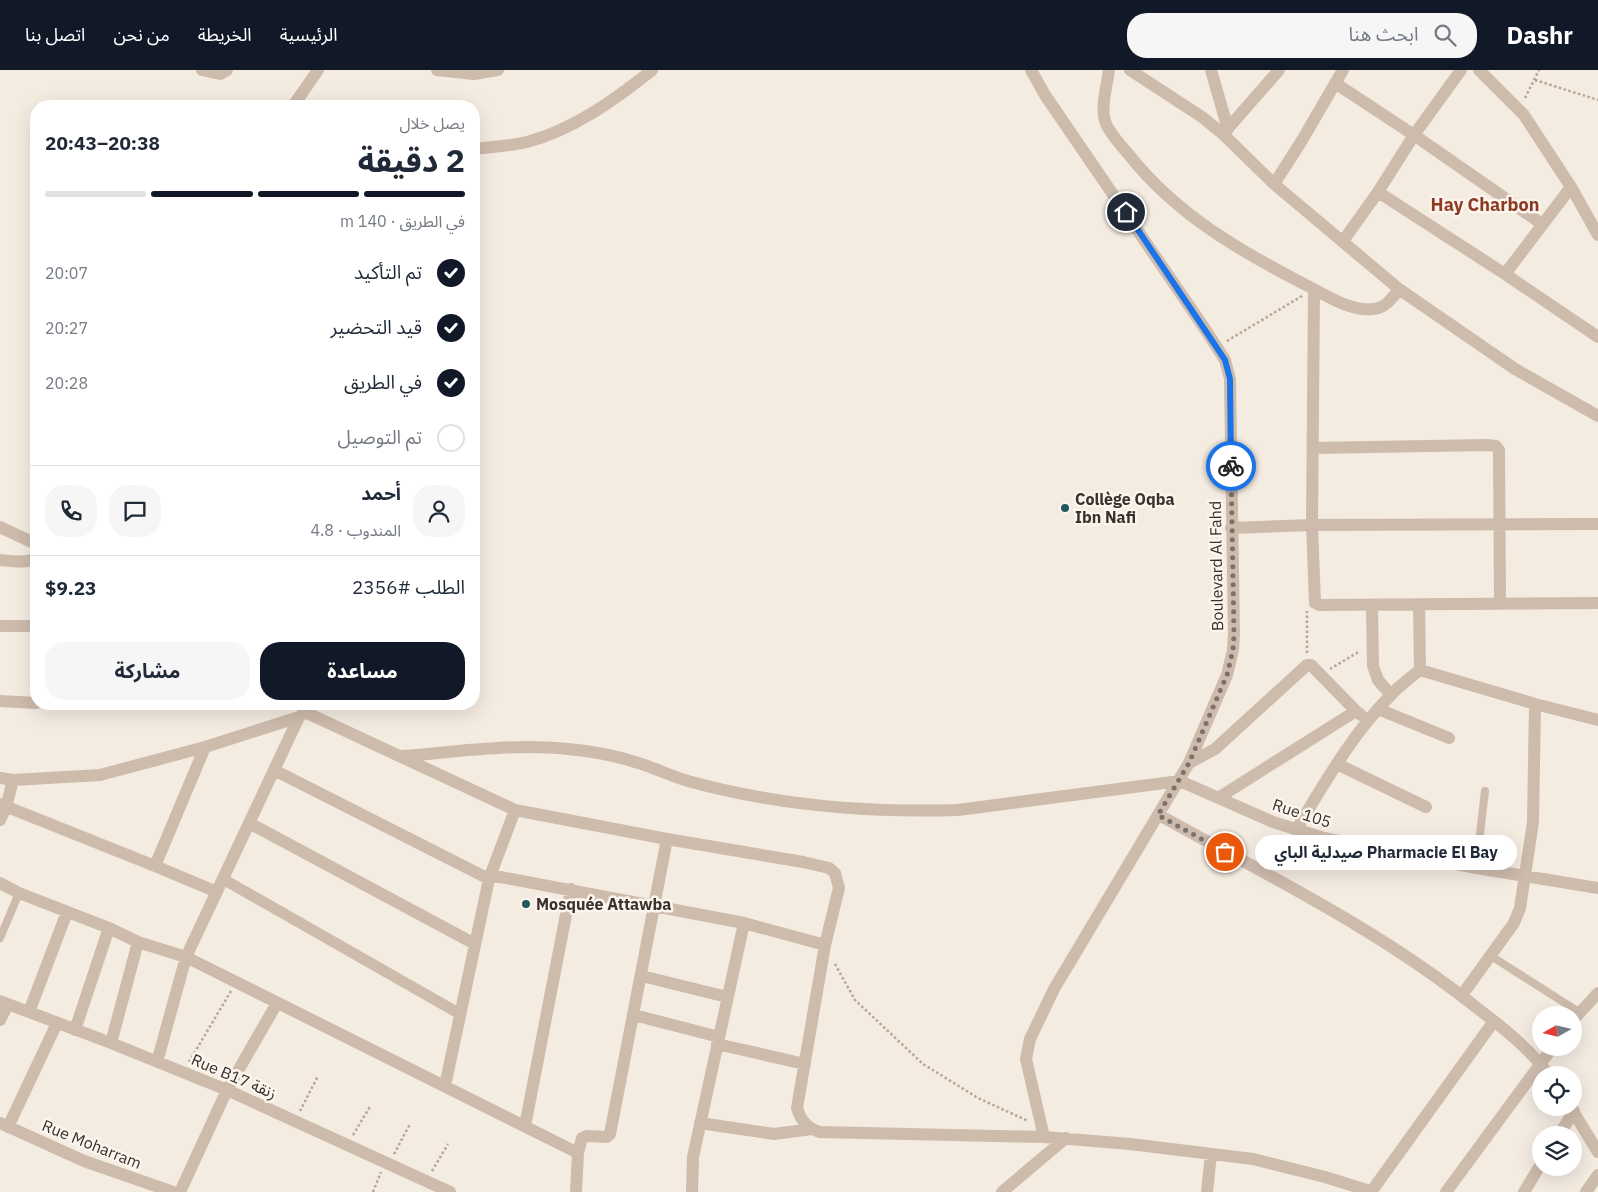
<!DOCTYPE html>
<html lang="ar">
<head>
<meta charset="utf-8">
<style>
  body { margin:0; font-family:"IBM Plex Sans","Noto Sans Arabic",sans-serif; background:#f6f6f7; color:#1f2937; direction:rtl; height:100vh; display:flex; flex-direction:column; font-size:19px; white-space:nowrap }
  * { box-sizing:border-box; margin:0 }
  p { font-size:16px; color:#747a83 }
  .icon { flex:none; width:28px; height:28px; fill:none; stroke:currentColor; stroke-width:2; stroke-linecap:round; stroke-linejoin:round }
  .map { position:relative; flex:1; overflow:hidden; direction:ltr }
  .drawer { position:absolute; left:30px; top:30px; width:450px; height:610px; display:flex; flex-direction:column; background:#fff; border-radius:20px; box-shadow:0 5px 20px #0002; direction:rtl }
  .drawer>* { flex:none }
  .needle { width:32px; rotate:262deg }
  .fabs { position:absolute; left:1532px; top:936px; display:grid; gap:10px }
  .fabs a { display:grid; place-items:center; width:50px; height:50px; border-radius:50%; background:#fff; box-shadow:0 5px 20px #0002; font-size:25px }
  .pin { position:absolute; display:grid; place-items:center; width:42px; height:42px; color:#fff; margin:-21px; border:2px solid #fff; border-radius:50%; box-shadow:0 1px 5px #0007 }
  .courier { position:absolute; display:grid; place-items:center; width:50px; height:50px; margin:-25px; border:4px solid #1a73e8; border-radius:50%; background:#fff; color:#222; box-shadow:0 1px 6px #0007 }
  .bubble { position:absolute; height:35px; border-radius:18px; background:#fff; box-shadow:0 5px 20px #0002; font-size:16px; font-weight:700; line-height:35px; text-align:center; direction:rtl }
  .summary em { font-style:normal; font-weight:700 }
  .summary div { display:flex; flex-direction:column-reverse }
  .summary { display:flex; align-items:center; justify-content:space-between; height:85px; padding:0 15px }
  h1 { font-size:32px; font-weight:700; line-height:38px }
  .bar { display:grid; grid-template-columns:repeat(4,1fr); gap:8px 5px; align-content:center; height:60px; padding:0 15px }
  .bar i { height:6px; border-radius:4px; background:#e0e1e3 }
  .bar .current { background:#111827 }
  .bar p { grid-column:span 4 }
  .line { display:flex; align-items:center; gap:12px; padding:0 15px; border-top:1px solid #e0e1e3 }
  .line div { flex:1 }
  .round { display:grid; place-items:center; flex:none; width:52px; height:52px; border-radius:20px; background:#f6f6f7 }
  ol { padding:0 15px; list-style:none }
  li { display:flex; align-items:center; gap:15px; height:55px }
  li p { margin-inline-start:auto }
  li .icon { padding:5px; border-radius:50%; background:#111827; color:#fff; stroke-width:4 }
  li:last-child { color:#747a83 }
  li i { width:28px; height:28px; border:2px solid #e0e1e3; border-radius:50% }
  .primary-button { display:flex; gap:10px; margin-top:auto; padding:10px 15px }
  .primary-button a { flex:1; height:58px; border-radius:20px; background:#111827; color:#fff; font-size:20px; font-weight:700; line-height:58px; text-align:center }
  .primary-button a+a { background:#f6f6f7; color:#1f2937 }
  header { display:flex; align-items:center; gap:30px; box-sizing:border-box; height:70px; padding:0 25px; background:#111827; color:#fff }
  header strong { font-size:24px }
  nav { display:flex; gap:28px; margin-inline-start:auto; font-size:18px }
  .search { width:350px; height:45px; background:#f6f6f7; display:flex; align-items:center; gap:12px; box-sizing:border-box; padding:0 18px; border-radius:20px; color:#747a83; font-size:19px }
  .map>svg:first-child { display:block }
  .lines { fill:none; stroke-linecap:round; stroke-linejoin:round }
  .path { stroke:#b9a596; stroke-width:2.5; stroke-dasharray:2.5 2.5; stroke-linecap:butt }
  .service { stroke:#cdbbac; stroke-width:8 }
  .pedestrian { stroke:#cdbbac; stroke-width:11 }
  .minor { stroke:#cdbbac; stroke-width:12 }
  .done { stroke:#7c716b; stroke-width:5; stroke-dasharray:0 9 }
  .route { stroke:#1a73e8; stroke-width:6 }
  .poi-dot { fill:#1f5a5e; stroke:#fbf5ee; stroke-width:2 }
  .labels { text-anchor:middle; dominant-baseline:central; stroke-width:5; stroke-linejoin:round; paint-order:stroke }
  .poi-label { font-size:16px; font-weight:bold; fill:#3b302b; stroke:#fbf5ee; text-anchor:start }
  .street-label { font-size:16px; fill:#3b302b; stroke:#fbf5ee }
  .neighbourhood-label { font-size:18px; font-weight:bold; fill:#8c3b22; stroke:#fbf5ee }
</style>
</head>
<body>
<header>
<strong>Dashr</strong>
<div class="search"><svg class="icon" aria-label="search" viewBox="0 0 24 24"><circle cx="10" cy="10" r="6"/><path d="M15 15l6 6"/></svg>ابحث هنا</div>
<nav><a>الرئيسية</a><a>الخريطة</a><a>من نحن</a><a>اتصل بنا</a></nav>
</header>
<div class="map">
<svg width="1598" height="1122" viewBox="0 0 1598 1122">
  <rect width="100%" height="100%" fill="#f4ebe1"/>
  <g class="lines">
    <path class="path" d="M1535,10L1598,30
      M1525,28L1539,0
      M1227,271L1302,226
      M1307,583V541
      M1330,599L1360,581
      M835,894L855,930L923,994L978,1028L1028,1051
      M189,992L231,921
      M300,1041L318,1006
      M353,1065L371,1035
      M394,1084L410,1054
      M432,1101L448,1074
      M373,1122L381,1102"/>
    <path class="service" d="M1476,798L1485,721
      M0,868L19,823
      M1491,886L1579,942"/>
    <path class="pedestrian" d="M223,809L460,944"/>
    <path class="minor" d="M202,0L220,4L227,0
      M437,0L474,4L498,0
      M1031,0L1045,25L1207,262L1225,290L1230,309L1234,564L1233,580L1227,605L1189,693L1054,919L1030,969L1026,989L1044,1067
      M1109,0C1107,17 1099,40 1107,56C1113,67 1122,77 1130,86C1177,145 1240,181 1306,215C1326,225 1350,242 1373,239C1386,238 1392,228 1399,219
      M1130,0L1202,47L1223,64L1274,114L1399,219L1515,299L1598,346
      M1211,0L1228,59
      M1479,0L1524,45L1571,117L1598,165
      M1335,13L1414,65L1542,154
      M293,36L318,0
      M1223,64L1279,0
      M474,79C491,77 510,76 527,72C573,60 616,29 652,0
      M1274,114L1301,72L1343,0
      M1378,122L1505,204L1598,267
      M1343,171L1378,122L1414,65L1461,0
      M1505,204L1571,117
      M1314,219L1312,455L1315,533L1319,535L1598,533
      M1313,378L1487,375L1496,376L1499,380L1500,533
      M0,457L36,474
      M1231,458L1312,455L1598,454
      M0,490C11,491 27,494 36,488
      M1372,535L1373,596L1378,610L1391,625
      M1419,535L1420,600
      M0,556H36
      M1420,600L1535,634L1598,650
      M0,631L36,633
      M1378,639L1449,668
      M402,686C457,682 513,673 568,679C590,681 613,685 635,692C653,697 670,706 688,711C775,735 868,743 958,740L1180,711
      M1189,693L1215,679L1307,595H1311L1356,641
      M1337,694L1426,737
      M274,700L489,809
      M0,708L13,710L100,705L205,677L299,647L305,642L515,740L667,769L803,792L829,798L835,803L839,818L825,875L797,1038C801,1051 807,1058 820,1062L1044,1067L1130,1074L1253,1089L1325,1107L1373,1122
      M1180,711L1273,752L1324,768L1476,798L1598,818
      M1218,728L1356,641L1361,645
      M0,734L155,796L217,822
      M1159,745C1267,805 1380,860 1477,938C1502,957 1530,979 1549,1005
      M0,750L6,737L13,710
      M249,753L475,874
      M1296,760C1324,714 1352,664 1391,625C1399,616 1410,608 1420,600
      M155,796L205,677
      M490,805L744,853L825,875
      M0,813L19,823L109,858L138,872L186,887L578,1083
      M642,906L727,927
      M1462,925L1514,853L1520,838L1533,752L1535,634
      M0,931L111,973L227,1020L450,1122
      M29,942L67,842
      M634,945L719,967
      M1574,949L1598,923
      M0,950L8,934
      M75,960L109,858
      M111,973L138,872
      M717,974L805,994
      M157,992L186,887L299,647
      M445,1016L489,809L515,740
      M1571,1038L1598,1082
      M0,1053L84,1091L173,1122
      M700,1053L774,1064L812,1059
      M525,1056L571,819
      M8,1057L57,953
      M1559,1065L1574,1041
      M180,1122L227,1020L277,933
      M576,1122L578,1083L582,1068L587,1066L607,1067L610,1064L667,769
      M692,1122L693,1087L744,853
      M1002,1122L1066,1068
      M1207,1122L1211,1084
      M1371,1122L1494,951
      M1446,1122L1552,978
      M1524,1122L1541,1094
      M1586,1122L1598,1105"/>
  </g>
  <g class="lines">
    <path class="done" d="M1225,782L1158,745L1189,693L1227,605L1233,580L1234,564L1231,396"/>
    <path class="route" d="M1126,142L1225,290L1230,309L1231,396"/>
  </g>
  <g class="poi-dot">
    <circle cx="1065" cy="438" r="5"/>
    <circle cx="526" cy="834" r="5"/>
  </g>
  <g class="labels">
    <g class="poi-label">
      <text x="1075" y="429">Collège Oqba<tspan x="1075" dy="18">Ibn Nafi</tspan></text>
      <text x="536" y="834">Mosquée Attawba</text>
    </g>
    <g class="street-label">
      <text transform="translate(1216 496) rotate(-91)">Boulevard Al Fahd</text>
      <text transform="translate(1302 743) rotate(18)">Rue 105</text>
      <text transform="translate(234 1006) rotate(23)">Rue B17 زنقة</text>
      <text transform="translate(92 1074) rotate(22)">Rue Moharram</text>
    </g>
    <g class="neighbourhood-label">
      <text x="1485" y="134">Hay Charbon</text>
    </g>
  </g>
</svg>
<div class="fabs">
<a><svg class="needle" viewBox="-14 -14 28 28"><path d="M0-13l5 13h-10z" fill="#e53935"/><path d="M0 13l5-13h-10z" fill="#747a83"/></svg></a>
<a><svg class="icon" aria-label="locate" viewBox="0 0 24 24"><circle cx="12" cy="12" r="6"/><path d="M12 2v4M12 18v4M2 12h4M18 12h4"/></svg></a>
<a><svg class="icon" aria-label="layers" viewBox="0 0 24 24"><path d="M12 4l9 5-9 5-9-5zM3 14l9 5 9-5"/></svg></a>
</div>
<div class="pin" style="left:1225px;top:782px;background:#ea580c"><svg class="icon" aria-label="bag" viewBox="0 0 24 24"><path d="M5 8h14l-1 12H6zM9 8a3 3 0 0 1 6 0"/></svg></div>
<div class="pin" style="left:1126px;top:142px;background:#1f2937"><svg class="icon" aria-label="home" viewBox="0 0 24 24"><path d="M3 11l9-7 9 7M6 9v11h12V9"/></svg></div>
<div class="courier" style="left:1231px;top:396px"><svg class="icon" aria-label="bike" viewBox="0 0 24 24"><circle cx="6" cy="16" r="4"/><circle cx="18" cy="16" r="4"/><path d="M6 16l4-8h5l3 8M10 8l3 8H6M13 5h3"/></svg></div>
<div class="bubble" style="left:1255px;top:765px;width:262px">Pharmacie El Bay صيدلية الباي</div>
<section class="drawer">
<div class="summary"><div><h1>2 دقيقة</h1><p>يصل خلال</p></div><em>20:38–20:43</em></div>
<div class="bar"><i class="current"></i><i class="current"></i><i class="current"></i><i></i><p>في الطريق · 140 m</p></div>
<ol>
<li><svg class="icon" aria-label="check" viewBox="0 0 24 24"><path d="M5 12l5 5 9-10"/></svg>تم التأكيد<p>20:07</p></li>
<li><svg class="icon" aria-label="check" viewBox="0 0 24 24"><path d="M5 12l5 5 9-10"/></svg>قيد التحضير<p>20:27</p></li>
<li><svg class="icon" aria-label="check" viewBox="0 0 24 24"><path d="M5 12l5 5 9-10"/></svg>في الطريق<p>20:28</p></li>
<li><i></i>تم التوصيل</li>
</ol>
<div class="line" style="height:90px"><a class="round"><svg class="icon" aria-label="person" viewBox="0 0 24 24"><circle cx="12" cy="8" r="4"/><path d="M4 21q1-7 8-7t8 7"/></svg></a><div><b>أحمد</b><p>المندوب · 4.8</p></div><a class="round"><svg class="icon" aria-label="chat" viewBox="0 0 24 24"><path d="M4 5h16v11H9l-5 4z"/></svg></a><a class="round"><svg class="icon" aria-label="phone" viewBox="0 0 24 24"><path d="M5 4h4l2 5-3 2q2 4 5 5l2-3 5 2v4C11 20 4 13 5 4z"/></svg></a></div>
<div class="line" style="height:65px"><div>الطلب #2356</div><b>$9.23</b></div>
<div class="primary-button"><a>مساعدة</a><a>مشاركة</a></div>
</section>
</div>
</body>
</html>
